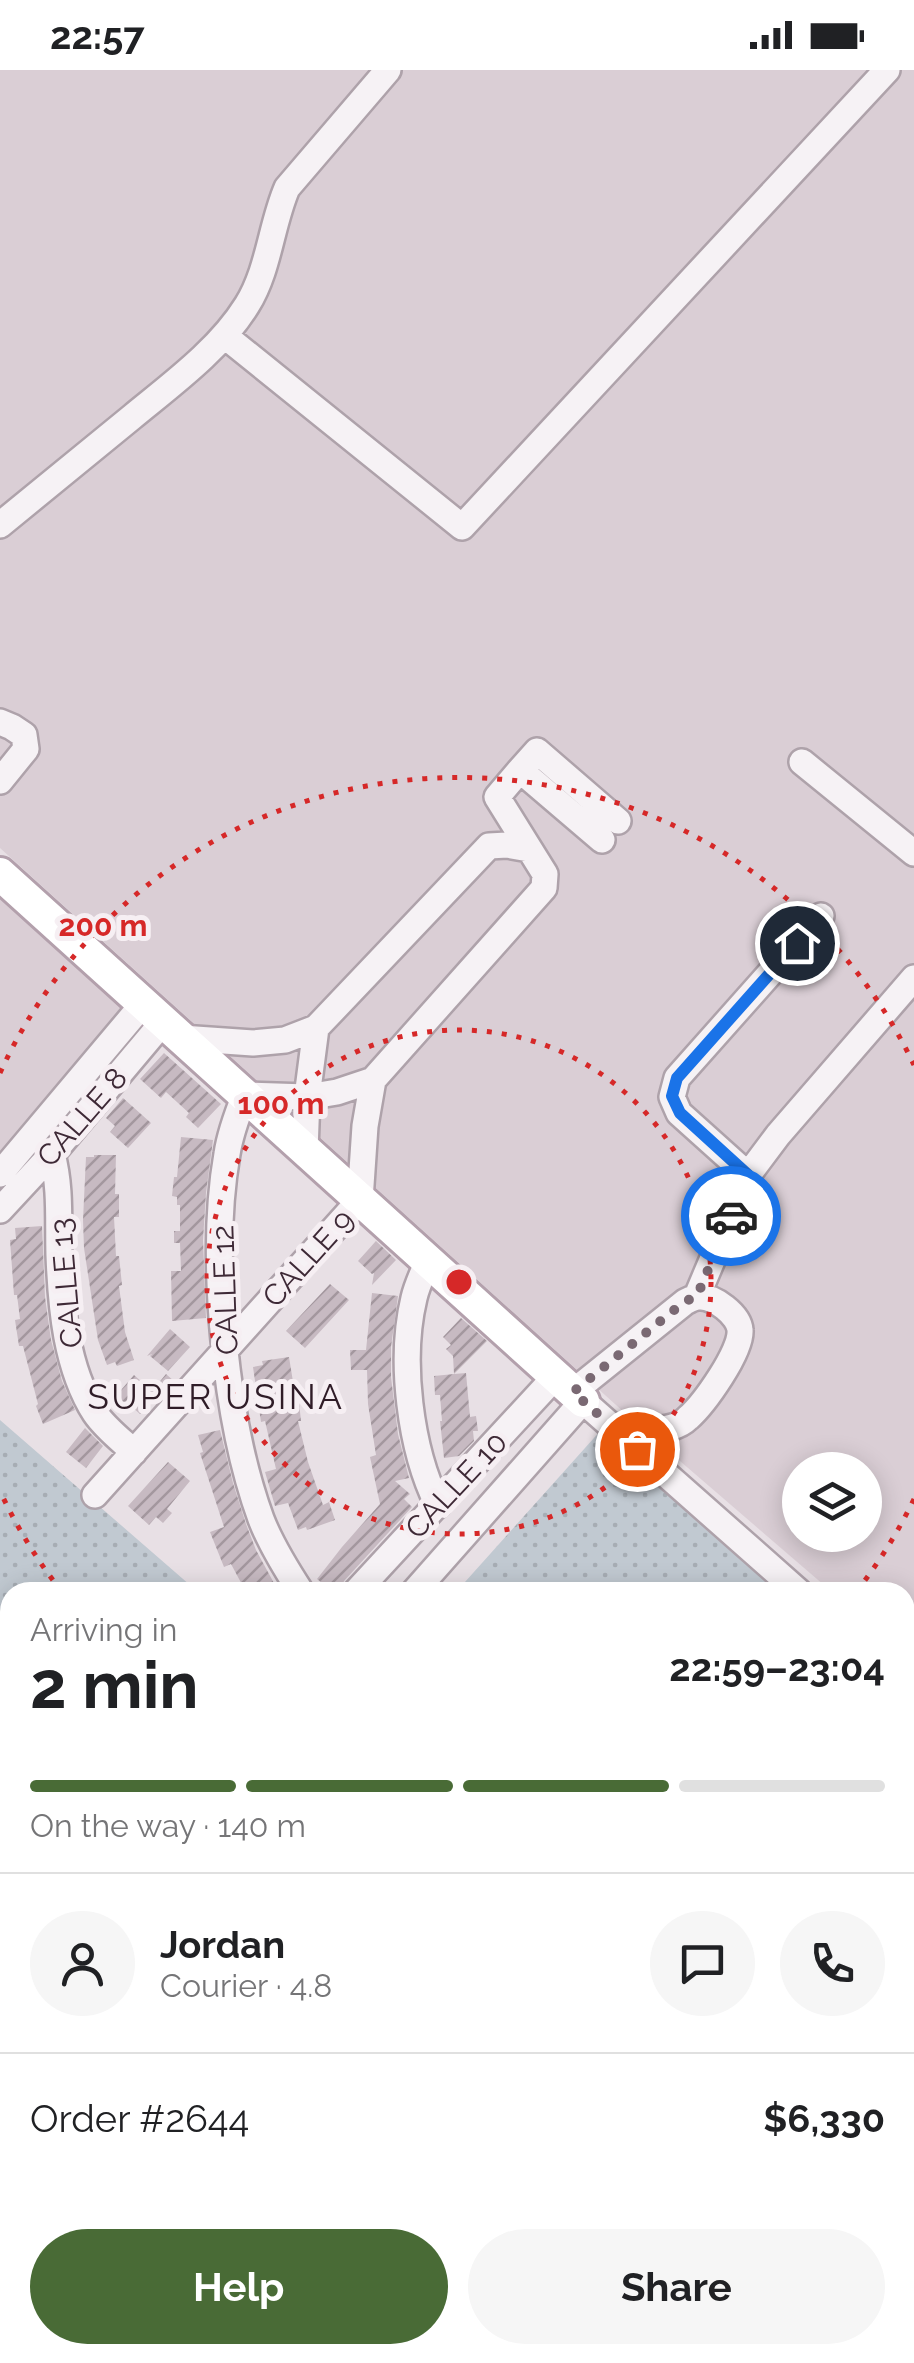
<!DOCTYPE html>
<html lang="en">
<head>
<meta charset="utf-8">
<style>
  body { margin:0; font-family:Raleway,sans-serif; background:#f6f6f6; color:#202124; height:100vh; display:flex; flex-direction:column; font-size:38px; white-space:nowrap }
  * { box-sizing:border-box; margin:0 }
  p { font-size:32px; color:#757577 }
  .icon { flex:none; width:55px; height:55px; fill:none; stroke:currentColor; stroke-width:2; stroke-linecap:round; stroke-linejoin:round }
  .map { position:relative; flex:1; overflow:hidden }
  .sheet { position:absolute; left:0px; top:1512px; width:915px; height:782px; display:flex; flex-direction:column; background:#fff; border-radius:30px 30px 0 0; box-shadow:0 5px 25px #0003 }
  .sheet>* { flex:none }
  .tools { position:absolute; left:782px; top:1382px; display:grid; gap:20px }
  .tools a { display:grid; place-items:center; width:100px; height:100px; border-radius:50%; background:#fff; box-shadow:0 5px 25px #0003; font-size:50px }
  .pin { position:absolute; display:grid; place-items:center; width:85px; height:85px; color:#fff; margin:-42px; border:5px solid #fff; border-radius:50%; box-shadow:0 2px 10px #0007 }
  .courier { position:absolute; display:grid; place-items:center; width:100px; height:100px; margin:-50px; border:8px solid #1a73e8; border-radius:50%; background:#fff; color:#222; box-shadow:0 2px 12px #0007 }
  .overview em { font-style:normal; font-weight:700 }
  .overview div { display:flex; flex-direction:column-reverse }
  .overview { display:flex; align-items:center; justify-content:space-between; height:170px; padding:0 30px }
  h1 { font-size:65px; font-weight:700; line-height:75px }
  .bar { display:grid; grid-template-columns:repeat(4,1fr); gap:15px 10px; align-content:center; height:120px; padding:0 30px }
  .bar i { height:12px; border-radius:8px; background:#e0e0e0 }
  .bar .selected { background:#496b36 }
  .bar p { grid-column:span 4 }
  .line { display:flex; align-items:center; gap:25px; padding:0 30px; border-top:2px solid #e0e0e0 }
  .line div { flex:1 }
  .round { display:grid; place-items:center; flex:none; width:105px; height:105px; border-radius:52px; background:#f6f6f6 }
  .primary-button { display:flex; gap:20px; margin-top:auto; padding:20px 30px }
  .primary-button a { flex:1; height:115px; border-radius:60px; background:#496b36; color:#fff; font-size:40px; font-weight:700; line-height:115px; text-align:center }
  .primary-button a+a { background:#f6f6f6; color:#202124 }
  .status { display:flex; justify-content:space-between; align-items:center; height:70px; padding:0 50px; background:#fff; direction:ltr }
  .status svg { height:28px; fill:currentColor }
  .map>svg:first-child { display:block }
  .built { fill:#daced5; fill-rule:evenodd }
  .grass { fill:url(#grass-dots) }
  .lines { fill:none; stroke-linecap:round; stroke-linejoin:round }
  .stream { stroke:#c69dba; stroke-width:5 }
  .building { fill:url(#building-hatch) }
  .minor-casing { stroke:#aea2aa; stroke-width:30 }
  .major-casing { stroke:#b3a0ac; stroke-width:38 }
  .minor { stroke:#f6f2f5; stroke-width:25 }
  .major { stroke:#fff; stroke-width:32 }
  .done { stroke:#7a6973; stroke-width:10; stroke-dasharray:0 18 }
  .route { stroke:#1a73e8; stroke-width:12 }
  .ring { fill:none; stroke:#d62828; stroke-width:5; stroke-dasharray:5 10 }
  .labels { text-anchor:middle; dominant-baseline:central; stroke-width:10; stroke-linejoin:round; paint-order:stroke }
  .street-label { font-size:30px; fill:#3e2936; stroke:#f6eff3 }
  .quarter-label { font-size:35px; letter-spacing:2.5px; fill:#2f1c27; stroke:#f6eff3 }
  .centre { fill:#d62828; stroke:#f6eff3; stroke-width:5 }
  .ring-label { font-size:30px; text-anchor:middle; font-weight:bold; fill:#d62828; stroke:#f6eff3; stroke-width:10; stroke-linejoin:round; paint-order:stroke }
</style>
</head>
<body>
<div class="status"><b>22:57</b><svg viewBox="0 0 49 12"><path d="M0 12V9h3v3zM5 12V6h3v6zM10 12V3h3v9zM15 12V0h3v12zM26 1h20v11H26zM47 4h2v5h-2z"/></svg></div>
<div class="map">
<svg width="914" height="2293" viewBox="0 0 914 2293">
  <defs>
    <pattern id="grass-dots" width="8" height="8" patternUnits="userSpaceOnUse" patternTransform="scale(2.5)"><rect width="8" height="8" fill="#c1c9d1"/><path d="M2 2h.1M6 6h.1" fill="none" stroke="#a7adb4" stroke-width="1.8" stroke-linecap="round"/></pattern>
    <pattern id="building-hatch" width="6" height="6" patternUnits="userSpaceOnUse" patternTransform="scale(2.5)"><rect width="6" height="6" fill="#c7bac2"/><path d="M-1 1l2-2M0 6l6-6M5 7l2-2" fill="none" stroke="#a3979e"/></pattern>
  </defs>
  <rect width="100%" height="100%" fill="#e8e0e5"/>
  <path class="built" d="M0,0H914V1593L905,1585V1522H832L637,1354L0,778ZM800,1400H865V1465H800Z
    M0,804L143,934L0,1104Z"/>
  <path class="grass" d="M0,1350L198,1522H10V1681L0,1672Z
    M602,1359L786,1522H456Z
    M905,1628L914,1636V2264L905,2258Z
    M0,1674L10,1683V1979L0,1990Z
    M172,2285H469L462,2293H168Z
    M532,2285H865L876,2293H525Z"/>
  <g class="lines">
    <path class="stream" d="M905,2269L914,2275
      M472,2293L479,2285"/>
  </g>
  <path class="building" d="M164,983L221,1034L198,1058L186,1047L189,1043L166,1022L161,1028L140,1009Z
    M123,1028L151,1053L128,1078L110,1062L115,1056L106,1048Z
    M181,1067L213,1070L206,1123L203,1170L206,1248L172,1251L171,1201H181L180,1173H174V1161H180V1135H177V1127L172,1126L174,1107H177Z
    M94,1085H116L115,1124H119V1147H114L116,1186H119L122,1215L119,1216L125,1262L134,1290L117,1296L115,1292L107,1295L98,1270L84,1178L83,1150L86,1087H94Z
    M42,1156L45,1227L51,1270L62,1311L75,1340L43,1354L36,1336L38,1334L23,1276H19L15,1250L20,1249L17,1225H14L10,1170L16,1169L15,1158Z
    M376,1171L396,1190L372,1215L374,1203L372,1204L358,1191Z
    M330,1214L349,1230L305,1278L286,1261Z
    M372,1223L398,1226L391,1277V1307L398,1364L409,1408L395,1411L410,1424L404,1429L412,1437L344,1511L340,1522H333L317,1509L342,1477L380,1434L370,1387L376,1385L368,1334L367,1300H351L350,1280H366Z
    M461,1248L487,1271L454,1304L466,1303L470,1347L476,1346L478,1361H473L474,1371L459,1386L444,1388L440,1351H442L440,1325H435L434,1306L454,1304L453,1286L446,1279L451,1275L443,1267Z
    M170,1259L190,1277L168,1301L150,1286L152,1284L147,1286Z
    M289,1287L295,1324L298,1323L301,1351H298L308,1392L323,1435L329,1432L335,1450L307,1460L306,1457L298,1460L288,1433L275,1436L265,1402L276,1399L265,1351L261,1352L253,1297L263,1295L262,1291Z
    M166,1304L175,1312L157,1331L154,1329L140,1344L132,1337L131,1340L115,1327L134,1305L152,1321Z
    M85,1358L103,1376L86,1398L66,1382Z
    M220,1360L233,1413L246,1454L256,1480L275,1515L261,1522H246L231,1494L224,1497L210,1462L224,1457L200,1383L203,1382L198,1365Z
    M168,1392L190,1411L167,1439L172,1443L163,1453L156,1447L149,1455L128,1436Z"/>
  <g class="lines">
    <defs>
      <path id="minor" d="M225,266L462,457L887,0
        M0,455C44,419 88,383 132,347C172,314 219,280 247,235C269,200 271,155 287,118L388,0
        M0,652L12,657L24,665L26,679L0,711
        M802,692L914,783
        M520,700L537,681L618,751
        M181,968L253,973L285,970L316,958L489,776L507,775L529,779
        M373,1010L544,818L545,804L497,727L520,700L602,770
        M305,1081L307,1027L316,958
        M52,1084C61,1118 58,1150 59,1185C61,1237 66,1298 95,1343C105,1358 121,1370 134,1382
        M0,1104L143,934
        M748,1105L679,1043L672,1027L677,1008L821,846
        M0,1140L52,1084L163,952
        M428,1191C423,1203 417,1215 414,1228C399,1290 410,1379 438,1435
        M697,1226L748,1105L778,1065L914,908
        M573,1322L685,1232C689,1230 694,1227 699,1227C714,1226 739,1245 740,1260C742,1281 704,1334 688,1348C678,1358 664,1359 651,1360
        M95,1425L360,1130L365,1056L373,1010L337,1022L307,1027L245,1025C237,1045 230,1064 227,1084C209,1187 225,1351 261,1449C271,1475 286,1499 301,1522
        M356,1522L555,1307
        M414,1522L583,1331L799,1522
        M905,1617L914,1625
        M0,1990L10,1979
        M0,2199L10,2208
        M96,2293L104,2285
        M155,2293L158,2285
        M498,2293L505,2285"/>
      <path id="major" d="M0,804L583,1331"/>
    </defs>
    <use href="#minor" class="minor-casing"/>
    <use href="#major" class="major-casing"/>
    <use href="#minor" class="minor"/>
    <use href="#major" class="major"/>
  </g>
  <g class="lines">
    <path class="done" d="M637,1379L573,1322L684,1232L697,1226L731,1146"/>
    <path class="route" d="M731,1146L748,1105L680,1043L672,1026L677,1008L797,873"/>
  </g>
  <g class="ring">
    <circle cx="459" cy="1212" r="252"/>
    <path d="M914 1429A504 504 0 0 1 856 1522M62 1522A504 504 0 0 1 0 1421M0 1003A504 504 0 0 1 914 995"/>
  </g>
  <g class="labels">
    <g class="street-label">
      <text transform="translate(82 1047) rotate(-49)">CALLE 8</text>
      <text transform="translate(308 1188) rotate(-48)">CALLE 9</text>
      <text transform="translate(66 1213) rotate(-95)">CALLE 13</text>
      <text transform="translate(225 1220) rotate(-92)">CALLE 12</text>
      <text transform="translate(456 1415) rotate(-47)">CALLE 10</text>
    </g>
    <g class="quarter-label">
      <text x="216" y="1326">SUPER USINA</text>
    </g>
  </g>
  <circle cx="459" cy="1212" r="15" class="centre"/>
  <g class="ring-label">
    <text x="103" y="866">200 m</text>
    <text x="281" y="1044">100 m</text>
  </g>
</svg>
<div class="tools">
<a><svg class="icon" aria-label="layers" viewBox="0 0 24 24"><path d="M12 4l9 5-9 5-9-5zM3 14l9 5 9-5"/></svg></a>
</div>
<div class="pin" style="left:637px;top:1379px;background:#ea580c"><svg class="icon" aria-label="bag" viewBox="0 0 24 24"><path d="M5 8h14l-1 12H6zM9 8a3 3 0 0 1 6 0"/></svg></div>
<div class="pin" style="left:797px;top:873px;background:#1f2937"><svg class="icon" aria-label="home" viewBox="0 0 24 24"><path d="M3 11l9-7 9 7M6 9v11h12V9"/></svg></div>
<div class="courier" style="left:731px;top:1146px"><svg class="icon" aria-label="car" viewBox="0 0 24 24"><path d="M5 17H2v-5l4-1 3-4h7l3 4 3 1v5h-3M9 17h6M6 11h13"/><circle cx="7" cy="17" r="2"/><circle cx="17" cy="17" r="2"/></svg></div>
<section class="sheet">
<div class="overview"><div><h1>2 min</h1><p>Arriving in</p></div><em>22:59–23:04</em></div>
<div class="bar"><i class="selected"></i><i class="selected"></i><i class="selected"></i><i></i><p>On the way · 140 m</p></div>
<div class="line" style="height:180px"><a class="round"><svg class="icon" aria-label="person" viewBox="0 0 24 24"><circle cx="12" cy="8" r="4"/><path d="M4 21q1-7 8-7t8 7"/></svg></a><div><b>Jordan</b><p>Courier · 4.8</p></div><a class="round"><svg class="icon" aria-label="chat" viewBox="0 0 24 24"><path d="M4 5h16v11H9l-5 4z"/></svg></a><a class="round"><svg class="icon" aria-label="phone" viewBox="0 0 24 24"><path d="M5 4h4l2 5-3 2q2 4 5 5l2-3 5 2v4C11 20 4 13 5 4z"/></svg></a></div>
<div class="line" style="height:130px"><div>Order #2644</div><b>$6,330</b></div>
<div class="primary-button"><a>Help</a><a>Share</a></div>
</section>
</div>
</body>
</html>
